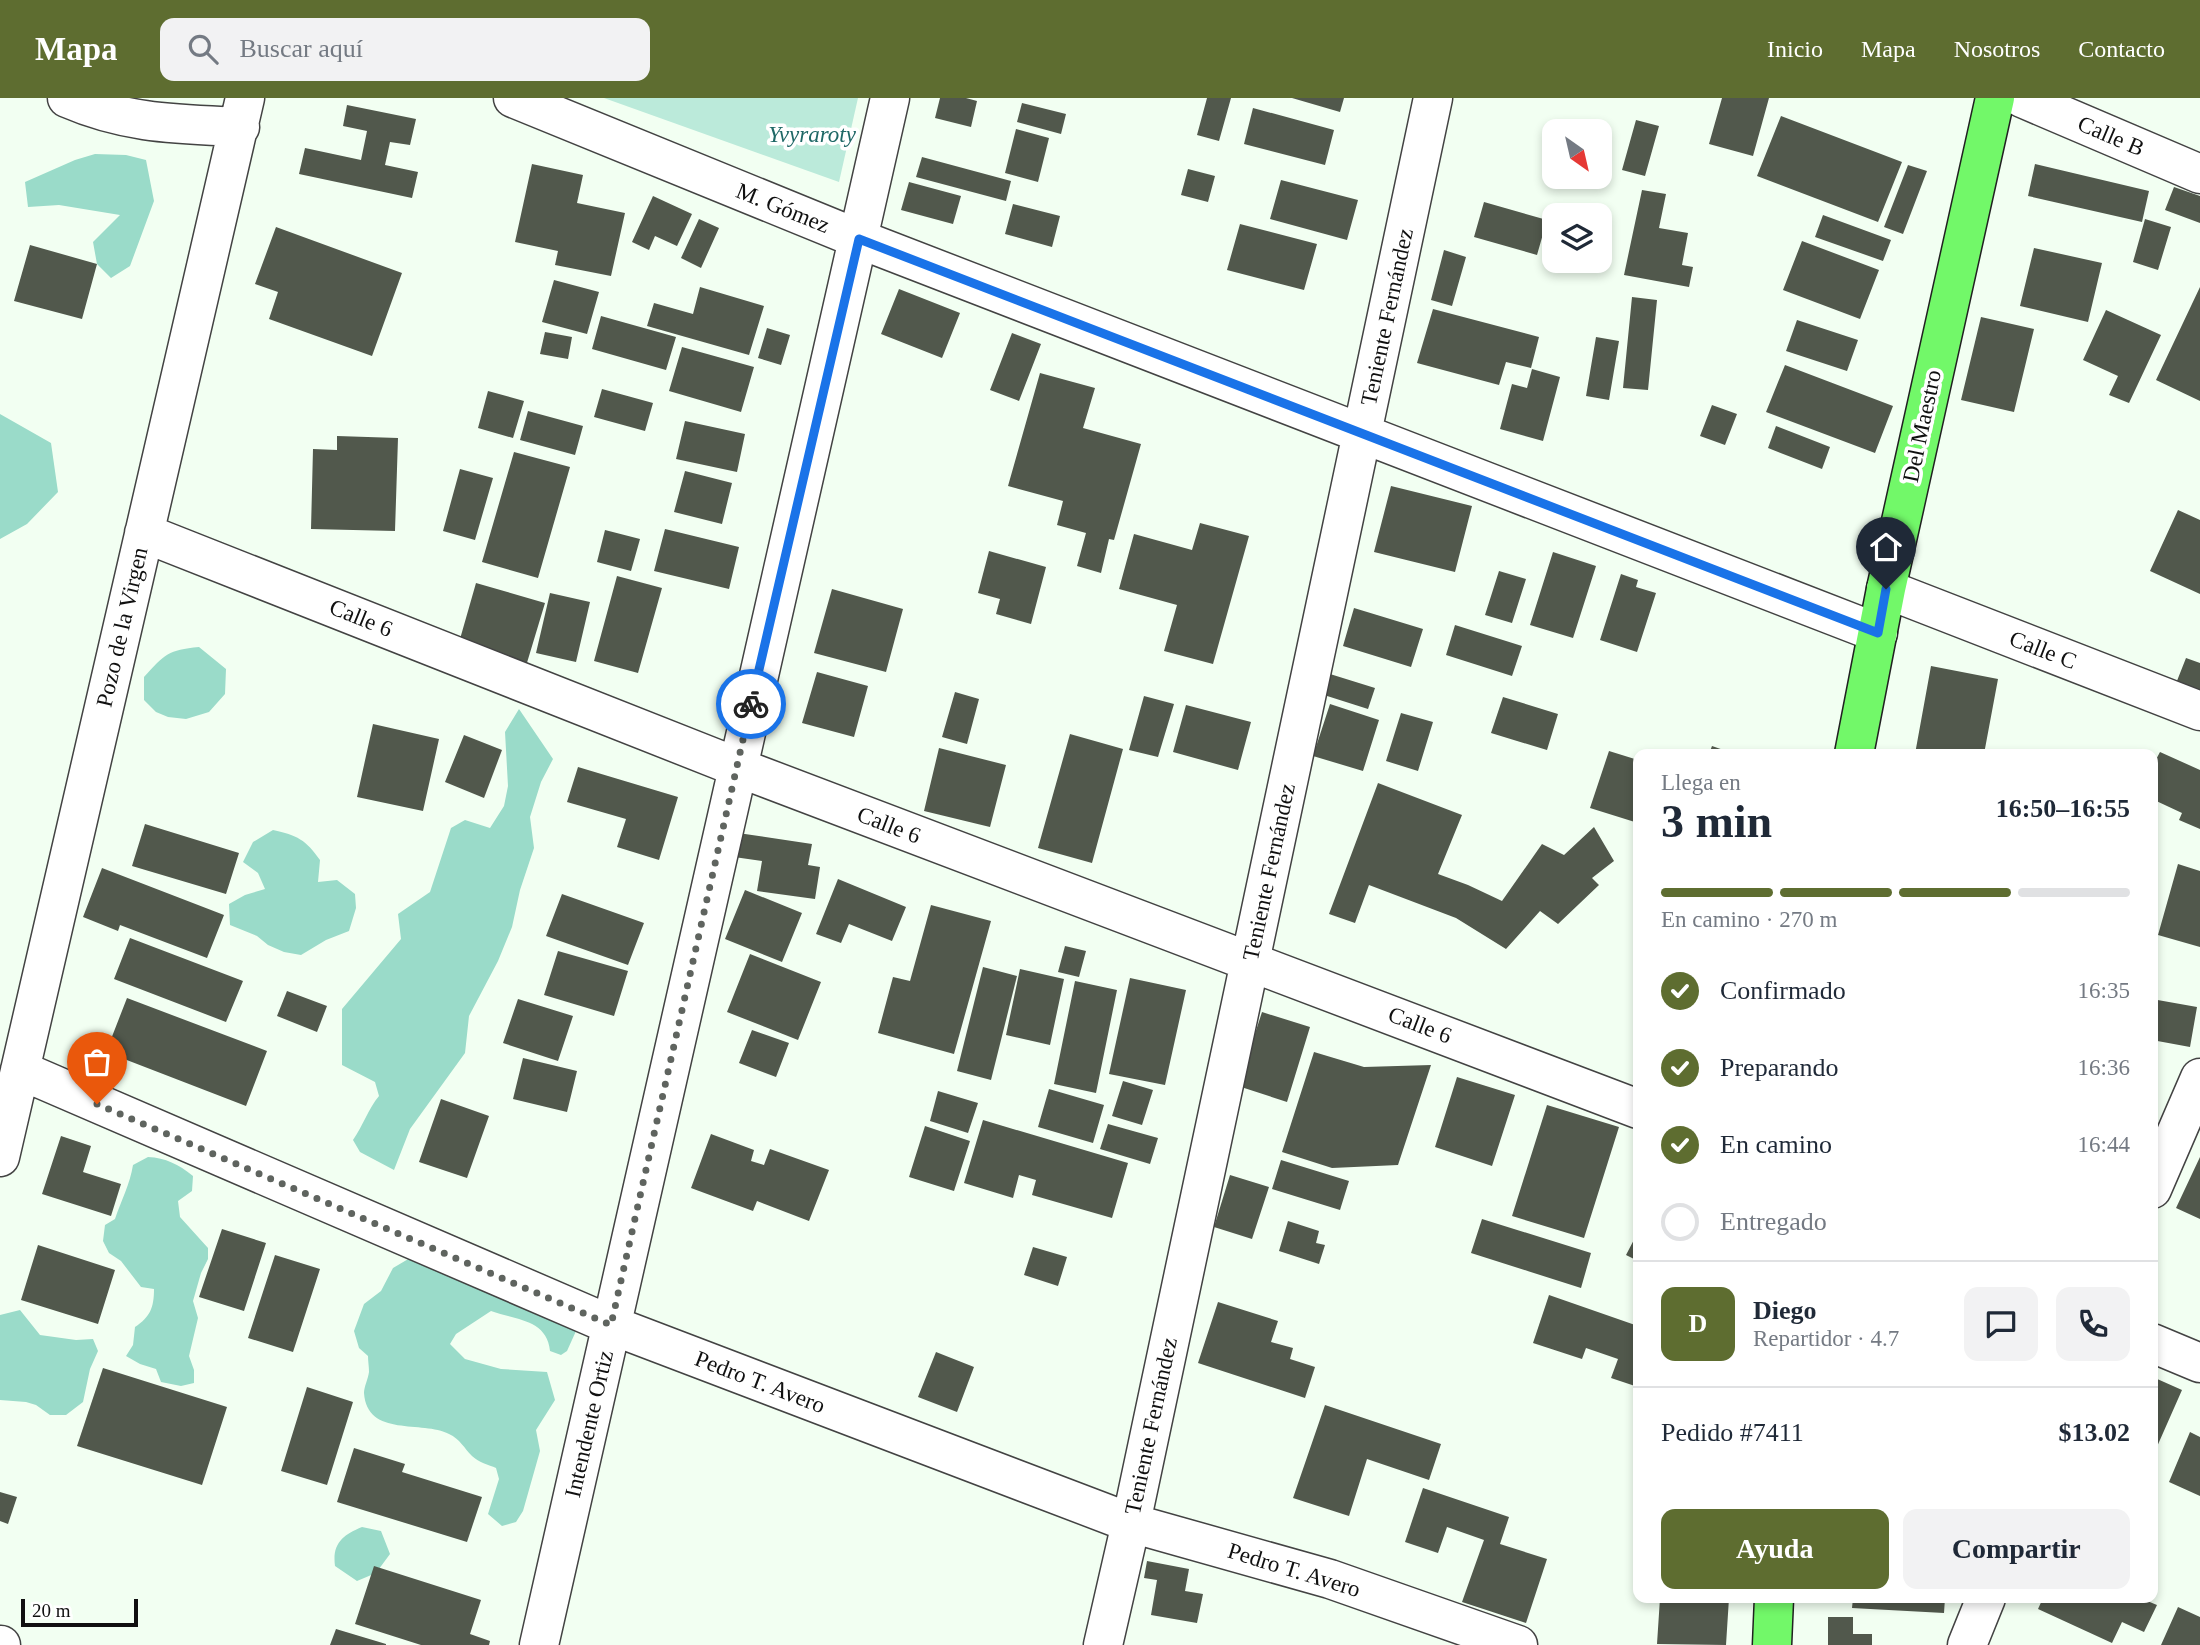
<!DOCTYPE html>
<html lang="es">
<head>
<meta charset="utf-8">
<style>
  body { margin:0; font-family:Georgia,serif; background:#f2f2f3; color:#1f2937; height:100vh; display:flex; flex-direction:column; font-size:26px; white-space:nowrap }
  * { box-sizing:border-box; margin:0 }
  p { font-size:23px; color:#747a83 }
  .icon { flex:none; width:38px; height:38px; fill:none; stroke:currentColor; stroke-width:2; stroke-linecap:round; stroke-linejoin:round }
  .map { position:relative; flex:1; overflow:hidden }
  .sheet { position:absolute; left:1633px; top:651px; width:525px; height:854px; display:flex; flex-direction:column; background:#fff; border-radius:14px; box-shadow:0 4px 10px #0003 }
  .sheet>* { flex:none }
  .needle { width:46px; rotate:146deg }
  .fabs { position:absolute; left:1542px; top:21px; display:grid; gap:14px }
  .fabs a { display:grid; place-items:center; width:70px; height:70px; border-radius:14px; background:#fff; box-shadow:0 4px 10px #0003; font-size:35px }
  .scale { position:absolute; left:21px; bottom:18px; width:117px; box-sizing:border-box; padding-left:7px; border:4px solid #101010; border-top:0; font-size:19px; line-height:24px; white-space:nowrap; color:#101010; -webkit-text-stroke:5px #fff; paint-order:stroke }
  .pin { position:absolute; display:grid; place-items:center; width:60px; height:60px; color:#fff; margin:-72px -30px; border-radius:50% 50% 50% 0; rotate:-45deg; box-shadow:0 0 7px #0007 }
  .pin .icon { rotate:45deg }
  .courier { position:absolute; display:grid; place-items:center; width:70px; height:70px; margin:-35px; border:5px solid #1a73e8; border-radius:50%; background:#fff; color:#222; box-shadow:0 2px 9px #0007 }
  .head em { font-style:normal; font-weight:800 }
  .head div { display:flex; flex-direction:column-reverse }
  .head { display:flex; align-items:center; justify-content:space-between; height:119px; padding:0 28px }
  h1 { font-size:46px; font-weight:800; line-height:52px }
  .bar { display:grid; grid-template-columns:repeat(4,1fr); gap:10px 7px; align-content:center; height:84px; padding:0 28px }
  .bar i { height:9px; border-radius:5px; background:#e0e1e3 }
  .bar .on { background:#5e6d30 }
  .bar p { grid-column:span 4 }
  .line { display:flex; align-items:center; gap:18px; padding:0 28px; border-top:2px solid #e0e1e3 }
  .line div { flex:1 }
  .round { display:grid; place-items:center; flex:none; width:74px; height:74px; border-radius:14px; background:#f2f2f3 }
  ol { padding:0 28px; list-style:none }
  li { display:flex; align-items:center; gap:21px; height:77px }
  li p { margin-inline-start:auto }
  li .icon { padding:7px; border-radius:50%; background:#5e6d30; color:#fff; stroke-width:4 }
  li:last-child { color:#747a83 }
  li i { width:38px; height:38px; border:4px solid #e0e1e3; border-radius:50% }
  .primary-button { display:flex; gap:14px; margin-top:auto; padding:14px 28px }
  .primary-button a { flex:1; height:80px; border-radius:14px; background:#5e6d30; color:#fff; font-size:28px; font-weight:800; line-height:80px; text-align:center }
  .primary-button a+a { background:#f2f2f3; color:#1f2937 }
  header { display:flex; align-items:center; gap:42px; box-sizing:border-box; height:98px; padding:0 35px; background:#5e6d30; color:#fff }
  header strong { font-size:33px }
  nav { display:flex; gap:38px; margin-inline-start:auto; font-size:24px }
  .search { width:490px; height:63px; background:#f2f2f3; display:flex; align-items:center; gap:18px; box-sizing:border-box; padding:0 24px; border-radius:14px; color:#747a83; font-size:26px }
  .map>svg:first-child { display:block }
  .green { fill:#bbeada }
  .forest { fill:#9adbc9 }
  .building { fill:#51584c }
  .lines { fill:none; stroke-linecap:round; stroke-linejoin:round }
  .minor-casing { stroke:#434343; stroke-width:41 }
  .primary-casing { stroke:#212121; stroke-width:41 }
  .minor { stroke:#fff; stroke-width:38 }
  .primary { stroke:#72f869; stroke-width:38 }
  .done { stroke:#5f645f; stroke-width:7; stroke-dasharray:0 12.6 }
  .route { stroke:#1a73e8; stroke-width:9 }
  .labels { text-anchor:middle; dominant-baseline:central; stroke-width:7; stroke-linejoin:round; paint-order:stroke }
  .park-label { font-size:23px; font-style:italic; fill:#1f6866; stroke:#fff }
  .street-label { font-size:23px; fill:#101010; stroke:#fff }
</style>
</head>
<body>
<header>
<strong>Mapa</strong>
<div class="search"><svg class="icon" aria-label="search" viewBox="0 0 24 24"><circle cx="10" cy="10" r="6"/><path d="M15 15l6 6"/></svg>Buscar aquí</div>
<nav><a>Inicio</a><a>Mapa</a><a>Nosotros</a><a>Contacto</a></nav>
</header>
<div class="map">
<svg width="2200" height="1547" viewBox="0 0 2200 1547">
  <rect width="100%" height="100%" fill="#f2fff2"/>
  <path class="green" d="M604,0H858L839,84Z"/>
  <path class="forest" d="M95,56L126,57L146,62L154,103L130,168L111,180L97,166L93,144L120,117L59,107L28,109L25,84L75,62Z
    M0,316L51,345L58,394L27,426L0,441Z
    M199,549L226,571L225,596L209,614L186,621L168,619L156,614L144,602V579C165,556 168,552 199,549Z
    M519,611L553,661L541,684L530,719L534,750L520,792L512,829L498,863L469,918L465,955L410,1031L394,1072L360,1054L353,1042C363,1028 368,1011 379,998L375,984L342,967V911L401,841L398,816L430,794L451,730L465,722L490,730L504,708L508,688L505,634Z
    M273,732C297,737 306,742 320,762L318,784L337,782L355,796L356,810L349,833L326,842L301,857L284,854L268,847L257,838L230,827L229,806L245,797L265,791L258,775L243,764L253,744Z
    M148,1059C166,1060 178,1066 193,1078L192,1093L178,1103L180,1119L208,1150V1161L201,1175L193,1203L198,1220L189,1258L194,1272V1285L181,1288L161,1284L156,1271L140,1266L126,1258L133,1247L135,1229C150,1219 154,1210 154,1191L141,1189L121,1163L109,1155L103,1143L105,1127L115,1121C121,1103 130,1086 133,1067Z
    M410,1160L573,1224L576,1233L567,1253L561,1257L550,1253C547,1221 515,1222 491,1213L456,1236L450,1246L465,1261L501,1271L547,1274L555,1302L536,1332L540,1353L523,1413L516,1424L502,1428L488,1416L499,1381L496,1370C489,1367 478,1364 472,1358C464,1350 460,1341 449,1336C423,1322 367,1340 364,1295C364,1289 368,1281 369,1274C369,1269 368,1263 368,1258L359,1250L354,1233L364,1206L381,1193L393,1170Z
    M20,1212L40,1237L76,1242L93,1241L98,1253L90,1271L83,1304L66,1317H50L36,1307L26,1304L0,1302V1217Z
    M362,1429L381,1433L390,1456L376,1475L357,1483L335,1468C332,1445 343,1437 362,1429Z"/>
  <path class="building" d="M940,0H966L977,3L971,29L935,20Z
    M1207,0H1231L1219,43L1197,37Z
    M1292,0H1344L1340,14Z
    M1722,0H1769L1753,58L1709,46Z
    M1022,5L1066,16L1061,36L1017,24Z
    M347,7L416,21L410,47L390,44L385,67L418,74L412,100L299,76L305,50L361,62L367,33L343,28Z
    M1253,10L1334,32L1325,67L1244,46Z
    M1781,18L1902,64L1878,124L1757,78Z
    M1636,22L1659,28L1645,78L1622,72Z
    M1016,31L1049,40L1038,84L1005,75Z
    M922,59L1011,83L1006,103L916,79Z
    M532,66L583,77L577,105L625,115L611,178L555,167L558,153L515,144Z
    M2035,66L2149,93L2142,124L2028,98Z
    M1908,67L1927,73L1903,136L1884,129Z
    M1188,71L1215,78L1208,104L1181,97Z
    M1281,82L1358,102L1347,142L1270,121Z
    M909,84L961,98L953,126L901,112Z
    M2174,89L2200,98V125L2165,112Z
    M1642,92L1666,96L1659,130L1688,135L1682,167L1693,169L1689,189L1624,177Z
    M653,98L692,116L677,148L655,138L649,152L632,144Z
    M1484,104L1547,122L1537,157L1474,139Z
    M1013,106L1060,118L1052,149L1005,136Z
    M1823,117L1891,142L1883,163L1815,139Z
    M699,121L719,130L701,170L681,160Z
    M2145,121L2171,129L2158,172L2133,164Z
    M1240,126L1317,146L1304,192L1227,172Z
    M276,129L402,175L372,258L269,221L278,194L255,186Z
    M1802,143L1879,172L1860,221L1783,192Z
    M30,147L97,166L82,221L14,203Z
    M2034,150L2102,165L2088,224L2020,208Z
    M1444,152L1466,159L1452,208L1431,202Z
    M554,182L599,194L587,236L542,224Z
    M700,189L764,208L749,257L647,228L654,205L693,216Z
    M2200,189V303L2156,282Z
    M899,191L960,215L942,260L881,236Z
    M1632,199L1657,202L1648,292L1623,290Z
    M1433,211L1539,239L1531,270L1506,264L1499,287L1417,265Z
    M2106,212L2161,237L2129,305L2109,297L2118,278L2083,262Z
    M601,218L676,239L666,272L592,251Z
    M1981,219L2034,231L2014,314L1961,302Z
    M1797,222L1858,242L1847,273L1786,253Z
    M767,230L790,237L781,267L758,260Z
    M545,234L572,239L568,261L540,256Z
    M1012,235L1041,246L1019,303L990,292Z
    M1596,239L1619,243L1609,302L1586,298Z
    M682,249L754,269L741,314L669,293Z
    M1785,267L1893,308L1875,355L1766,314Z
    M1532,271L1560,279L1543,343L1500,331L1512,286L1527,290Z
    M1040,275L1095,290L1083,330L1141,346L1114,442L1109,441L1101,475L1077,468L1086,435L1057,427L1063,403L1008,388Z
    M602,291L653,305L645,333L594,319Z
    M488,293L524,303L513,340L478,330Z
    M1712,307L1737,316L1725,347L1700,338Z
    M528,313L583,328L575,357L520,342Z
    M685,323L745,336L737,374L676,361Z
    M1776,328L1830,349L1822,371L1768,350Z
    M337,338L398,340L395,433L311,431L313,351L337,352Z
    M514,354L570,369L538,480L482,464Z
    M460,371L493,380L475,442L443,433Z
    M685,373L732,385L722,426L674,414Z
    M1391,388L1472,408L1455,474L1374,454Z
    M2178,412L2200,422V496L2150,473Z
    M1200,425L1249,438L1213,566L1164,553L1177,507L1119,491L1134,436L1192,452Z
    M665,431L739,449L729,491L654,473Z
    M605,432L640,441L631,473L597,464Z
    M989,453L1046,469L1031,526L996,516L1000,501L978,495Z
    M1553,454L1596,468L1573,540L1530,527Z
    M1499,473L1526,481L1512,525L1485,517Z
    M1621,476L1638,482L1636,489L1656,495L1637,554L1600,542Z
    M617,478L662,490L638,575L594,563Z
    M476,485L545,505L526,568L458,548Z
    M832,491L903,511L886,574L814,555Z
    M550,495L590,504L576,564L536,555Z
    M1354,510L1423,531L1411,569L1343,548Z
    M1455,527L1522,548L1512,578L1446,557Z
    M2186,560L2200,565V603L2173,593Z
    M1931,568L1998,581L1984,656H1915Z
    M817,574L868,588L854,639L802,625Z
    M1330,576L1375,590L1368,611L1324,597Z
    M955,594L979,601L967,646L942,639Z
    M1144,598L1174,606L1158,659L1129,652Z
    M1503,599L1558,616L1547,652L1491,635Z
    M1330,606L1379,622L1363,673L1313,658Z
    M1186,607L1251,624L1238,672L1173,654Z
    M1401,615L1433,624L1418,673L1386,663Z
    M373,626L439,641L423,713L357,699Z
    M1070,636L1123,651L1092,765L1038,750Z
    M464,637L502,652L484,700L445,684Z
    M1712,648L1735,656H1709Z
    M939,650L1006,667L990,729L924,713Z
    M1778,651L1794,656H1777Z
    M1609,653L1638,662V725L1590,710Z
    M2160,654L2200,672V731L2179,722L2182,715L2152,701V669Z
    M578,669L678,699L659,762L617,749L626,721L567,704Z
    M1378,685L1462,717L1438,776L1468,787L1502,803L1542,746L1564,757L1594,729L1614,763L1592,780L1599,787L1558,826L1540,813L1506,851L1456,820L1369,787L1355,825L1329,816Z
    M145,726L239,755L226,796L132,768Z
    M738,735L812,746L808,767L820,769L815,801L757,793L762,763L734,759Z
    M2178,766L2200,773V849L2158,837Z
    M102,770L224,817L207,860L120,827L118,833L83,819Z
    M838,781L906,809L892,843L849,826L841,845L816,836Z
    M745,792L802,815L782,864L725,841Z
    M562,796L644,825L628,867L546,838Z
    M931,807L991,823L954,956L878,935L893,879L910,883Z
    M130,840L243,883L226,924L114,881Z
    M1065,848L1086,853L1079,879L1058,874Z
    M558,853L628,873L614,918L544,897Z
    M750,856L821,884L798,942L727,914Z
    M983,869L1017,878L991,982L957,973Z
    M1020,871L1064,881L1050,947L1006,937Z
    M1130,880L1186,892L1165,987L1109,976Z
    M1075,883L1117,892L1096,995L1054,986Z
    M287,893L327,908L317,934L277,918Z
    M127,900L267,953L246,1008L106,954Z
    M518,901L573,918L558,963L503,945Z
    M2152,901L2197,909L2190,949L2152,942Z
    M1262,914L1310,929L1287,1004L1238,988Z
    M752,932L789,945L776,979L739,965Z
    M1314,954L1364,969L1431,967L1398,1067L1332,1070L1282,1054Z
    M523,960L577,973L567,1014L513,1001Z
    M1457,979L1515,997L1492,1068L1435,1049Z
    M1123,983L1153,992L1142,1027L1112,1018Z
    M1049,991L1104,1007L1093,1045L1038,1029Z
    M938,993L978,1005L968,1035L930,1023Z
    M441,1001L489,1018L467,1080L419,1064Z
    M1547,1007L1619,1029L1584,1140L1512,1118Z
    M983,1022L1128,1065L1112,1120L1032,1097L1036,1082L1019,1077L1013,1100L964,1085Z
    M1108,1026L1158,1040L1150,1066L1100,1051Z
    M925,1028L970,1043L954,1093L909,1079Z
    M711,1036L754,1052L751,1063L764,1067L770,1051L829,1072L809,1123L757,1103L753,1113L691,1090Z
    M61,1038L91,1048L83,1074L121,1086L111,1118L42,1096Z
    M2200,1059V1121L2176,1110Z
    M1281,1062L1349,1083L1340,1112L1272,1091Z
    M1230,1077L1269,1089L1252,1141L1214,1129Z
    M1482,1121L1591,1155L1581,1190L1471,1155Z
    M1288,1123L1319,1133L1316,1145L1325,1147L1319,1166L1279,1153Z
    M222,1131L266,1145L244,1213L199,1199Z
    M1638,1134V1163L1626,1157Z
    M38,1147L115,1172L98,1226L21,1202Z
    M1033,1149L1067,1159L1058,1188L1024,1177Z
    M275,1157L320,1171L293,1254L248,1240Z
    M1549,1197L1638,1228V1289L1611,1280L1618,1261L1586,1250L1582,1261L1533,1245Z
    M1218,1204L1278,1223L1271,1244L1293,1250L1290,1261L1315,1269L1305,1300L1198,1265Z
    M936,1254L974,1269L957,1314L918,1299Z
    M103,1270L227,1309L202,1387L77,1348Z
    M2155,1280L2182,1292L2152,1360V1286Z
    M307,1289L353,1304L327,1387L281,1373Z
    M1325,1307L1441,1346L1429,1382L1367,1361L1349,1418L1293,1400Z
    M2190,1334L2200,1339V1398L2169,1384Z
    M354,1350L405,1366L402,1374L482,1399L467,1444L337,1404Z
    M1423,1390L1509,1419L1500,1446L1547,1461L1526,1525L1462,1504L1484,1442L1447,1429L1438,1455L1405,1444Z
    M0,1394L17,1399L8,1426L0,1423Z
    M1147,1463L1189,1471L1185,1493L1203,1496L1197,1525L1151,1517L1157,1482L1144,1480Z
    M374,1468L481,1502L470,1536L490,1543L489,1547H421L355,1526Z
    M1660,1500H1729L1726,1547L1657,1546Z
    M1853,1500H1945L1944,1515L1852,1510Z
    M2043,1500H2140L2157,1507L2144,1534L2122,1524L2112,1545L2038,1511Z
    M2178,1509L2200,1519V1547H2161Z
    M1828,1519H1853V1536H1872V1547H1828Z
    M336,1531L386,1546V1547H330Z"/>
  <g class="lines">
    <defs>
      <path id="minor" d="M67,0C127,26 176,26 240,29
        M513,0L859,141L1878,535
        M2022,0L2200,76
        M144,435L737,669L1638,1011
        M1886,491L2200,613
        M20,972L611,1227L1131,1425L1330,1481L1518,1547
        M0,1059L245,0
        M2152,1091L2200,980
        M2152,1245L2200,1265
        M0,1547H1
        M539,1547L890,0
        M1103,1547L1131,1425L1433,0
        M1967,1547L1986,1500"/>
      <path id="primary" d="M1854,656L1886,491L1995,0
        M1772,1547L1774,1500"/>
    </defs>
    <use href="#minor" class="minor-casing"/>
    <use href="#primary" class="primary-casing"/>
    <use href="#minor" class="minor"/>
    <use href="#primary" class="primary"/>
  </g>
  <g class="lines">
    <path class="done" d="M97,1006L611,1227L751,606"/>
    <path class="route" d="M751,606L859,141L1878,535L1886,491"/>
  </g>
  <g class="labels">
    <g class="park-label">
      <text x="812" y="36">Yvyraroty</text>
    </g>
    <g class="street-label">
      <text transform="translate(2111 38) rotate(23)">Calle B</text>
      <text transform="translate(783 110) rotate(22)">M. Gómez</text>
      <text transform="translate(1387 219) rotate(-78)">Teniente Fernández</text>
      <text transform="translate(1922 328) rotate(-78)">Del Maestro</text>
      <text transform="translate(361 520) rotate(22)">Calle 6</text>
      <text transform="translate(122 529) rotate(-77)">Pozo de la Virgen</text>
      <text transform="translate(2043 552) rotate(21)">Calle C</text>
      <text transform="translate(889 727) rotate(21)">Calle 6</text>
      <text transform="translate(1269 774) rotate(-78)">Teniente Fernández</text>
      <text transform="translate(1420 927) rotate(21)">Calle 6</text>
      <text transform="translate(760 1284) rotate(21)">Pedro T. Avero</text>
      <text transform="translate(589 1326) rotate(-77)">Intendente Ortiz</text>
      <text transform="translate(1151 1328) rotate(-78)">Teniente Fernández</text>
      <text transform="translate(1294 1472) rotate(17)">Pedro T. Avero</text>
    </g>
  </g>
</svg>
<div class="fabs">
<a><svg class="needle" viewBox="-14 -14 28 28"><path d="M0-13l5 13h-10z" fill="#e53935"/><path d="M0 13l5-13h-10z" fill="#747a83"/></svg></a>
<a><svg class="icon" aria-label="layers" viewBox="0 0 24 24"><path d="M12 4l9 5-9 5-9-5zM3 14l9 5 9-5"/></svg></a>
</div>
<div class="scale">20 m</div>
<div class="pin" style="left:97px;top:1006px;background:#ea580c"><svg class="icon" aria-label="bag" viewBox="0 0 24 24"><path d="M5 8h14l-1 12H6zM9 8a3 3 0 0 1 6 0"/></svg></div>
<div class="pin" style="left:1886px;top:491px;background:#1f2937"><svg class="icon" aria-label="home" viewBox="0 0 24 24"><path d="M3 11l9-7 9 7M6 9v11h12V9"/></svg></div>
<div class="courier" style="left:751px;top:606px"><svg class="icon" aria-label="bike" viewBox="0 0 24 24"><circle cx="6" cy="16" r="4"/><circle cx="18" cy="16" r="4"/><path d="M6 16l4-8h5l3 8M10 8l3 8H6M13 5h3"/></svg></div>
<section class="sheet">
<div class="head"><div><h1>3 min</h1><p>Llega en</p></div><em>16:50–16:55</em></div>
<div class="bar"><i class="on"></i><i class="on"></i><i class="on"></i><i></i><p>En camino · 270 m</p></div>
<ol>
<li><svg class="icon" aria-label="check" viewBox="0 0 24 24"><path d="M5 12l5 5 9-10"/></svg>Confirmado<p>16:35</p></li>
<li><svg class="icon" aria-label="check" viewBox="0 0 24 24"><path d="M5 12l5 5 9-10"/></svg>Preparando<p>16:36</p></li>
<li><svg class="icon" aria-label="check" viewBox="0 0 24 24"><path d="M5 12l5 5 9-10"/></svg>En camino<p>16:44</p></li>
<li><i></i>Entregado</li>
</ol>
<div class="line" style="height:126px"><b class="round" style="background:#5e6d30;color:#fff">D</b><div><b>Diego</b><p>Repartidor · 4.7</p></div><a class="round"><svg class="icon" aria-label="chat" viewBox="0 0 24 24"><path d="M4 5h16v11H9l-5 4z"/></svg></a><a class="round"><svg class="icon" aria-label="phone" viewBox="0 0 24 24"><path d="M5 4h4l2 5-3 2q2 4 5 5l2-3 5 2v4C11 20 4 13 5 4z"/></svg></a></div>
<div class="line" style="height:91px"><div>Pedido #7411</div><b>$13.02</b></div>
<div class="primary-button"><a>Ayuda</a><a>Compartir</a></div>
</section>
</div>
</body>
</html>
